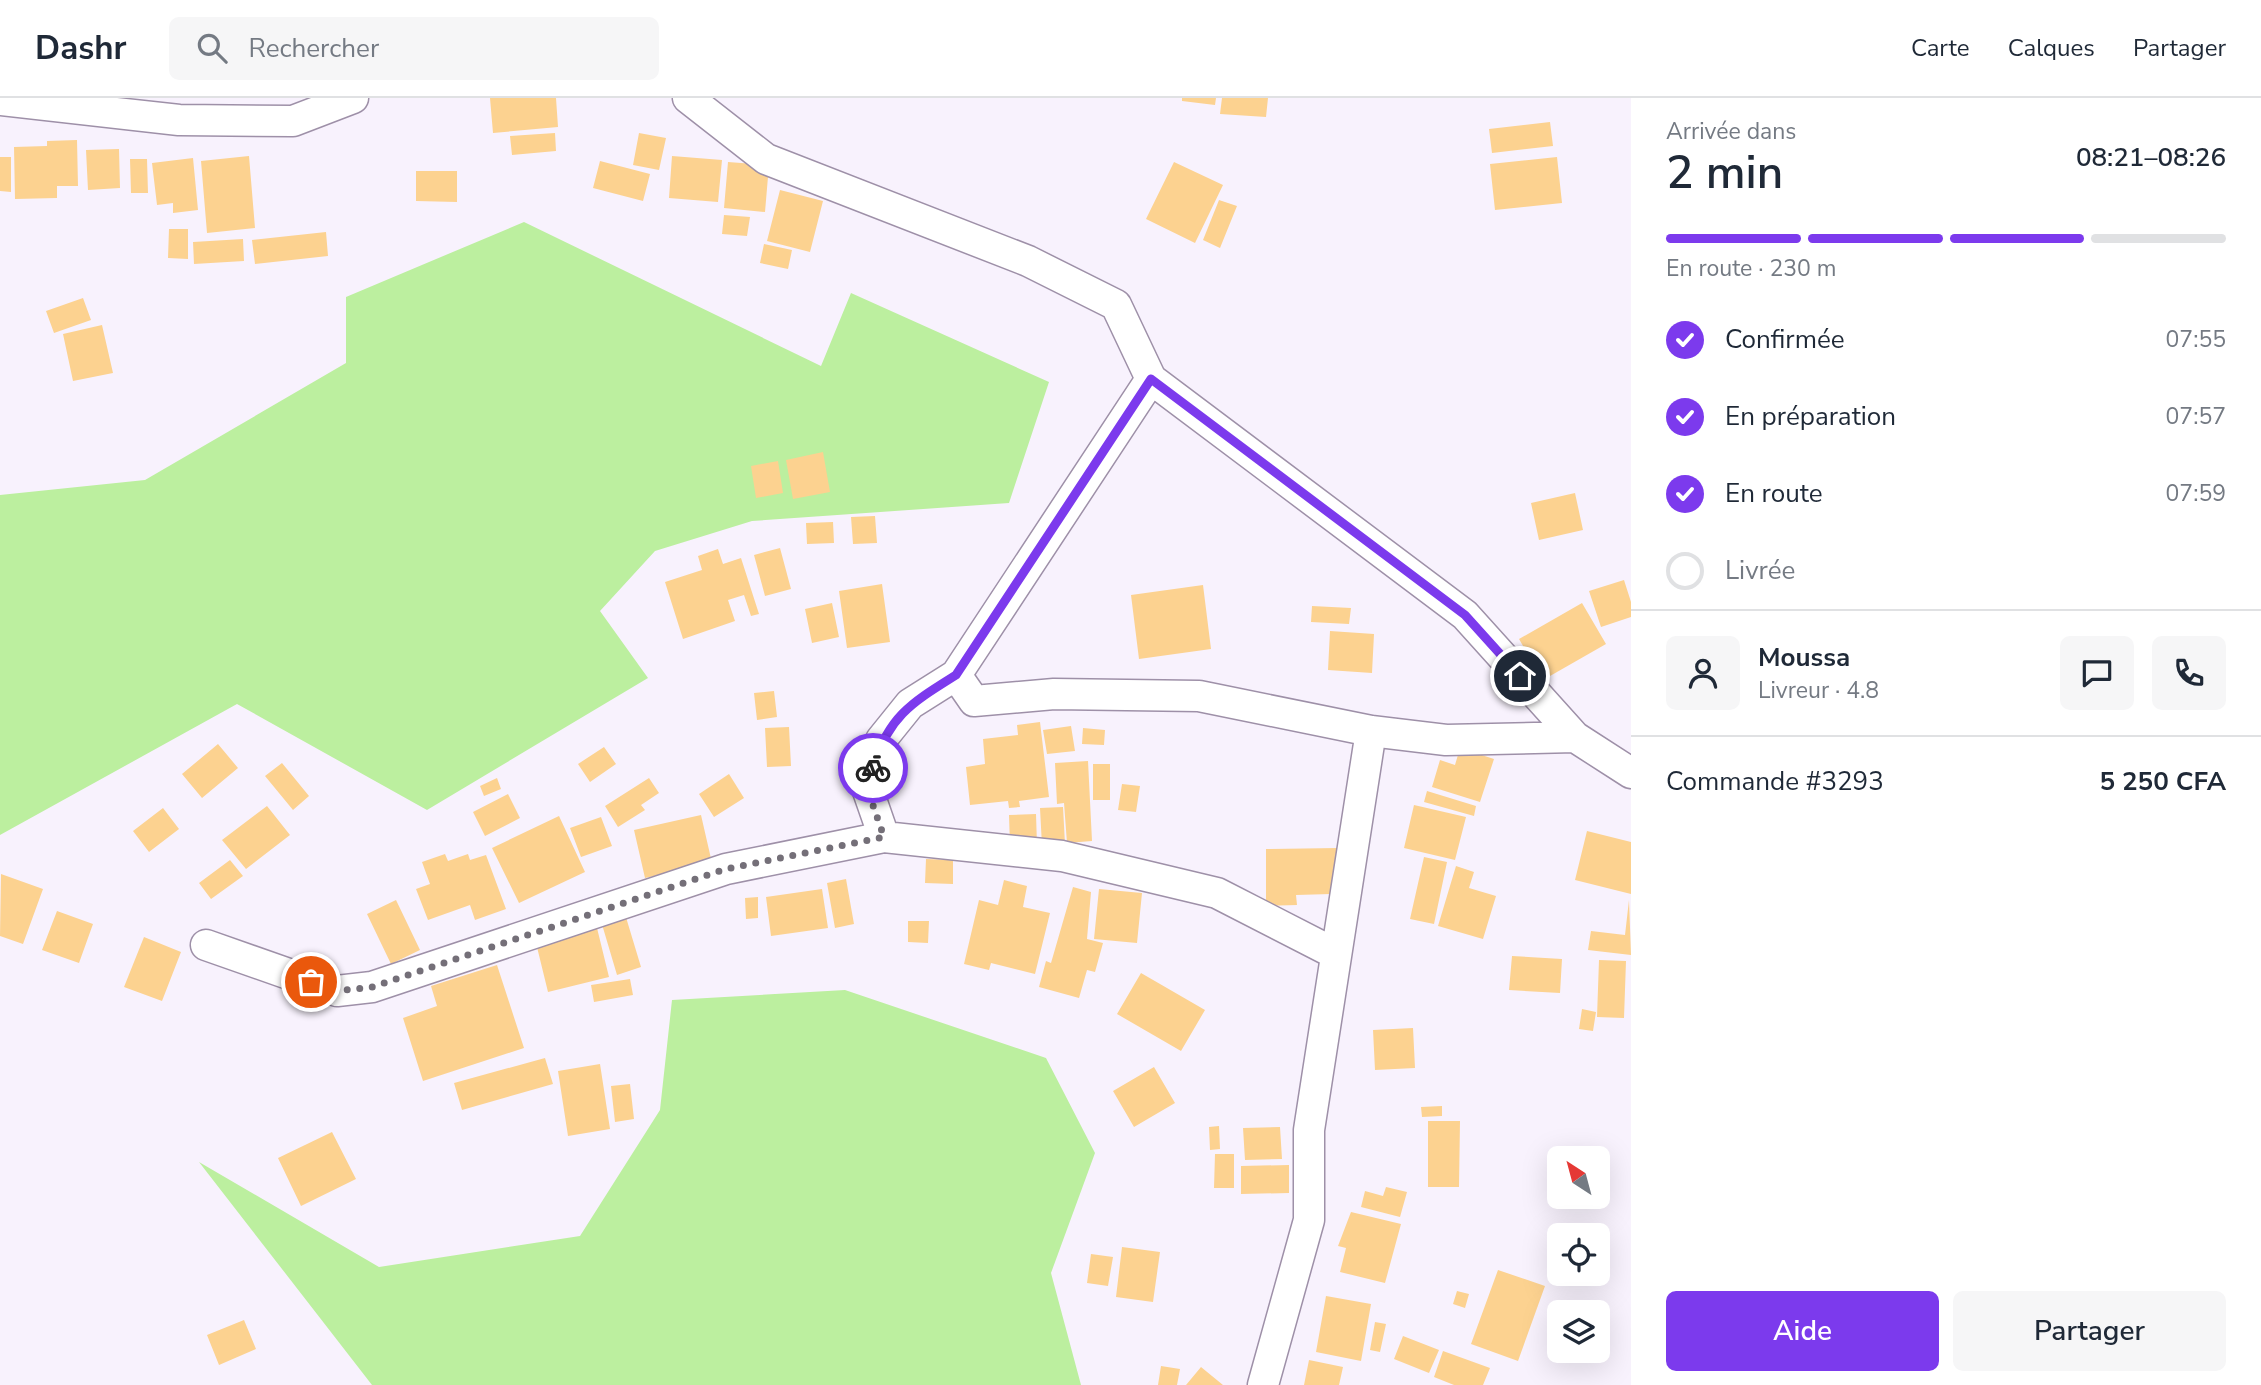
<!DOCTYPE html>
<html lang="fr">
<head>
<meta charset="utf-8">
<style>
  body { margin:0; font-family:"Nunito Sans",sans-serif; background:#f6f6f7; color:#1f2937; height:100vh; display:flex; flex-direction:column; font-size:26px; white-space:nowrap }
  * { box-sizing:border-box; margin:0 }
  p { font-size:23px; color:#747a83 }
  .icon { flex:none; width:38px; height:38px; fill:none; stroke:currentColor; stroke-width:2; stroke-linecap:round; stroke-linejoin:round }
  .map { position:relative; flex:1; overflow:hidden }
  .drawer { display:flex; flex-direction:column; background:#fff; width:630px }
  .drawer>* { flex:none }
  .needle { width:46px; rotate:324deg }
  .controls { position:absolute; left:1547px; top:1048px; display:grid; gap:14px }
  .controls a { display:grid; place-items:center; width:63px; height:63px; border-radius:10px; background:#fff; box-shadow:0 7px 28px #0002; font-size:35px }
  .pin { position:absolute; display:grid; place-items:center; width:60px; height:60px; color:#fff; margin:-30px; border:4px solid #fff; border-radius:50%; box-shadow:0 2px 7px #0007 }
  .courier { position:absolute; display:grid; place-items:center; width:70px; height:70px; margin:-35px; border:5px solid #7c3aed; border-radius:50%; background:#fff; color:#222; box-shadow:0 2px 9px #0007 }
  .overview em { font-style:normal; font-weight:600 }
  .overview div { display:flex; flex-direction:column-reverse }
  .overview { display:flex; align-items:center; justify-content:space-between; height:119px; padding:0 35px }
  h1 { font-size:46px; font-weight:600; line-height:52px }
  .bar { display:grid; grid-template-columns:repeat(4,1fr); gap:10px 7px; align-content:center; height:84px; padding:0 35px }
  .bar i { height:9px; border-radius:5px; background:#e0e1e3 }
  .bar .active { background:#7c3aed }
  .bar p { grid-column:span 4 }
  .line { display:flex; align-items:center; gap:18px; padding:0 35px; border-top:2px solid #e0e1e3 }
  .line div { flex:1 }
  .round { display:grid; place-items:center; flex:none; width:74px; height:74px; border-radius:10px; background:#f6f6f7 }
  ol { padding:0 35px; list-style:none }
  li { display:flex; align-items:center; gap:21px; height:77px }
  li p { margin-inline-start:auto }
  li .icon { padding:7px; border-radius:50%; background:#7c3aed; color:#fff; stroke-width:4 }
  li:last-child { color:#747a83 }
  li i { width:38px; height:38px; border:4px solid #e0e1e3; border-radius:50% }
  .primary-button { display:flex; gap:14px; margin-top:auto; padding:14px 35px }
  .primary-button a { flex:1; height:80px; border-radius:10px; background:#7c3aed; color:#fff; font-size:28px; font-weight:600; line-height:80px; text-align:center }
  .primary-button a+a { background:#f6f6f7; color:#1f2937 }
  header { display:flex; align-items:center; gap:42px; box-sizing:border-box; height:98px; padding:0 35px; background:#fff; border-bottom:2px solid #e0e1e3 }
  header strong { font-size:33px }
  nav { display:flex; gap:38px; margin-inline-start:auto; font-size:24px }
  .search { width:490px; height:63px; background:#f6f6f7; display:flex; align-items:center; gap:18px; box-sizing:border-box; padding:0 24px; border-radius:10px; color:#747a83; font-size:26px }
  main { display:flex; flex:1; min-height:0 }
  .map>svg:first-child { display:block }
  .green { fill:#bcef9f }
  .building { fill:#fcd290 }
  .lines { fill:none; stroke-linecap:round; stroke-linejoin:round }
  .minor-casing { stroke:#9e90a8; stroke-width:33 }
  .minor { stroke:#fff; stroke-width:30 }
  .done { stroke:#746f78; stroke-width:7; stroke-dasharray:0 12.6 }
  .route { stroke:#7c3aed; stroke-width:9 }
</style>
</head>
<body>
<header>
<strong>Dashr</strong>
<div class="search"><svg class="icon" aria-label="search" viewBox="0 0 24 24"><circle cx="10" cy="10" r="6"/><path d="M15 15l6 6"/></svg>Rechercher</div>
<nav><a>Carte</a><a>Calques</a><a>Partager</a></nav>
</header>
<main>
<div class="map">
<svg width="1631" height="1287" viewBox="0 0 1631 1287">
  <rect width="100%" height="100%" fill="#f8f2fd"/>
  <path class="green" d="M524,124L821,268L851,195L1049,284L1009,405L752,423L655,453L600,513L648,580L427,712L237,606L0,737V397L145,382L346,265V199Z
    M845,892L1046,960L1095,1055L1051,1175L1081,1287H372L199,1064L379,1169L580,1138L660,1012L672,902Z"/>
  <path class="building" d="M490,0H556L558,29L493,35Z
    M1182,0H1216L1215,7L1182,3Z
    M1222,0H1268L1266,19L1220,16Z
    M1550,24L1553,48L1492,55L1489,31Z
    M555,35L556,53L512,57L510,38Z
    M639,35L666,40L659,72L633,67Z
    M77,42L78,88H57V100L15,101L14,49L47,48V43Z
    M119,51L120,90L88,92L86,52Z
    M249,58L255,130L207,135L201,63Z
    M672,58L722,62L718,104L669,100Z
    M0,59H11V94L0,93Z
    M1557,59L1562,105L1495,112L1490,66Z
    M193,60L198,112L173,115V105L157,107L152,65Z
    M130,61H147L148,95H131Z
    M600,63L650,76L643,103L593,90Z
    M728,64L769,67L765,114L724,110Z
    M1174,64L1223,87L1195,145L1146,121Z
    M416,73H457V104L416,103Z
    M780,92L823,103L810,154L767,143Z
    M1219,102L1237,108L1220,150L1203,142Z
    M724,117L750,119L747,138L722,136Z
    M169,131H188V161L168,160Z
    M326,134L328,158L255,166L252,142Z
    M243,141L244,163L194,166L193,144Z
    M764,146L792,152L788,171L760,165Z
    M83,200L91,222L54,235L46,213Z
    M102,227L113,275L73,283L63,236Z
    M823,354L830,394L793,401L786,362Z
    M778,363L783,395L756,400L751,368Z
    M1575,395L1583,432L1539,442L1531,405Z
    M875,418L877,445L853,446L851,419Z
    M833,424L834,445L807,446L806,425Z
    M780,450L791,491L765,498L754,457Z
    M718,451L723,466L741,460L759,516L751,518L744,497L728,502L735,523L683,541L665,484L702,472L698,458Z
    M1624,482L1631,504V519L1601,529L1589,493Z
    M882,486L890,544L847,550L839,493Z
    M1203,487L1211,551L1139,561L1131,497Z
    M832,505L839,539L812,545L805,511Z
    M1582,505L1606,546L1543,582L1519,541Z
    M1312,508L1351,510L1349,526L1311,524Z
    M1330,533L1374,536L1372,575L1328,572Z
    M774,593L777,619L757,622L754,595Z
    M1040,624L1049,699L1019,703L1020,709L1009,710L1008,703L970,707L966,669L985,666L983,641L1018,637L1017,627Z
    M1071,628L1075,653L1047,656L1043,632Z
    M789,629L791,668L767,669L765,630Z
    M1083,630L1105,632L1104,647L1082,646Z
    M218,646L238,670L202,700L182,676Z
    M604,649L616,666L590,684L578,666Z
    M1460,650L1494,661L1480,704L1432,689L1440,662L1455,667Z
    M1088,663L1092,743L1067,745L1064,705L1057,706L1055,665Z
    M282,665L309,698L293,712L265,678Z
    M1093,666H1110V702H1093Z
    M729,676L744,700L714,719L699,696Z
    M497,680L501,691L484,698L480,688Z
    M649,680L659,695L641,707L645,712L618,729L605,708Z
    M1122,686L1140,688L1136,714L1118,712Z
    M1427,693L1476,708L1474,718L1424,704Z
    M508,696L520,720L485,738L473,714Z
    M1414,707L1466,719L1455,762L1404,750Z
    M267,708L290,737L246,771L222,742Z
    M1063,709L1065,746L1042,748L1040,710Z
    M163,710L179,731L149,754L133,733Z
    M1036,716L1037,747L1010,748L1009,717Z
    M701,717L712,765L645,780L634,732Z
    M559,718L585,774L519,805L492,750Z
    M601,719L612,748L581,759L570,730Z
    M1587,733L1631,744V796L1575,782Z
    M1338,750V787H1331V796L1296,797L1297,807L1266,808V751Z
    M445,756L448,763L468,756L470,762L486,757L506,811L475,822L470,807L428,822L416,791L430,786L422,764Z
    M1424,759L1447,764L1434,826L1410,821Z
    M926,761L953,762V786L925,785Z
    M230,762L243,778L211,801L199,785Z
    M1456,768L1474,774L1469,790L1496,798L1483,841L1438,828Z
    M1,776L43,791L23,846L0,838Z
    M846,781L854,826L835,830L827,785Z
    M1004,782L1027,788L1023,809L1050,815L1035,876L991,865L989,872L964,866L979,802L998,807Z
    M1073,789L1091,794L1087,841L1103,845L1095,874L1087,872L1079,900L1039,889L1046,863L1051,865Z
    M822,791L828,830L771,838L766,799Z
    M1099,791L1142,795L1137,845L1094,841Z
    M758,799V820L746,821L745,800Z
    M396,802L420,852L391,866L367,816Z
    M1629,802L1631,857L1588,852L1591,833L1625,837Z
    M57,813L93,826L79,865L42,852Z
    M625,816L641,869L617,877L601,823Z
    M908,823H929L928,845L908,844Z
    M597,830L609,879L548,894L536,845Z
    M144,839L181,854L162,903L124,889Z
    M1512,858L1562,861L1560,895L1509,892Z
    M1599,862L1626,863L1624,920L1597,919Z
    M497,867L524,950L423,983L403,920L437,908L431,888Z
    M1141,875L1205,912L1181,953L1117,916Z
    M630,881L633,897L594,904L591,887Z
    M1582,911L1596,914L1593,933L1579,931Z
    M1413,930L1415,970L1375,972L1373,932Z
    M545,960L553,986L462,1012L454,985Z
    M600,966L610,1031L568,1038L558,973Z
    M1154,969L1175,1005L1134,1029L1113,993Z
    M630,986L634,1021L615,1024L611,988Z
    M1442,1008V1018L1422,1019L1421,1009Z
    M1428,1023H1460L1459,1089H1428Z
    M1219,1028L1220,1051L1210,1052L1209,1029Z
    M1280,1029L1282,1061L1245,1062L1243,1030Z
    M332,1034L356,1081L301,1108L278,1060Z
    M1215,1056H1234V1090H1214Z
    M1289,1067V1095L1241,1096V1068Z
    M1386,1089L1407,1094L1400,1119L1361,1109L1365,1093L1383,1098Z
    M1351,1114L1401,1126L1385,1185L1340,1174L1346,1150L1338,1148Z
    M1122,1149L1160,1154L1153,1204L1116,1199Z
    M1091,1156L1113,1159L1108,1188L1087,1185Z
    M1498,1172L1545,1188L1518,1263L1471,1246Z
    M1457,1193L1469,1196L1465,1210L1453,1206Z
    M1326,1198L1371,1206L1361,1263L1316,1254Z
    M244,1222L256,1251L219,1267L207,1237Z
    M1375,1224L1386,1226L1380,1254L1370,1252Z
    M1403,1238L1439,1252L1429,1275L1394,1261Z
    M1443,1253L1490,1270L1483,1287H1454L1434,1279Z
    M1309,1262L1343,1269L1339,1287H1304Z
    M1161,1268L1180,1271L1177,1287H1158Z
    M1201,1269L1223,1287H1186Z"/>
  <g class="lines">
    <defs>
      <path id="minor" d="M688,0L766,61L1028,163L1116,207L1151,281L956,577L974,603L1054,596L1199,598L1371,633L1446,642L1575,639L1631,675
        M0,2L179,22L293,23L353,0
        M1151,281L1465,517L1575,639
        M884,739L867,690L881,642L910,606L956,577
        M206,847L337,893L372,889L726,771L884,739L1062,758L1217,795L1334,855
        M1263,1287L1309,1122V1032L1371,633"/>
    </defs>
    <use href="#minor" class="minor-casing"/>
    <use href="#minor" class="minor"/>
  </g>
  <g class="lines">
    <path class="done" d="M311,884L337,893L372,889L726,771L884,739L867,690L873,670"/>
    <path class="route" d="M873,670C888,618 913,604 956,577L1151,281L1465,517L1520,578"/>
  </g>
</svg>
<div class="controls">
<a><svg class="needle" viewBox="-14 -14 28 28"><path d="M0-13l5 13h-10z" fill="#e53935"/><path d="M0 13l5-13h-10z" fill="#747a83"/></svg></a>
<a><svg class="icon" aria-label="locate" viewBox="0 0 24 24"><circle cx="12" cy="12" r="6"/><path d="M12 2v4M12 18v4M2 12h4M18 12h4"/></svg></a>
<a><svg class="icon" aria-label="layers" viewBox="0 0 24 24"><path d="M12 4l9 5-9 5-9-5zM3 14l9 5 9-5"/></svg></a>
</div>
<div class="pin" style="left:311px;top:884px;background:#ea580c"><svg class="icon" aria-label="bag" viewBox="0 0 24 24"><path d="M5 8h14l-1 12H6zM9 8a3 3 0 0 1 6 0"/></svg></div>
<div class="pin" style="left:1520px;top:578px;background:#1f2937"><svg class="icon" aria-label="home" viewBox="0 0 24 24"><path d="M3 11l9-7 9 7M6 9v11h12V9"/></svg></div>
<div class="courier" style="left:873px;top:670px"><svg class="icon" aria-label="bike" viewBox="0 0 24 24"><circle cx="6" cy="16" r="4"/><circle cx="18" cy="16" r="4"/><path d="M6 16l4-8h5l3 8M10 8l3 8H6M13 5h3"/></svg></div>
</div>
<section class="drawer">
<div class="overview"><div><h1>2 min</h1><p>Arrivée dans</p></div><em>08:21–08:26</em></div>
<div class="bar"><i class="active"></i><i class="active"></i><i class="active"></i><i></i><p>En route · 230 m</p></div>
<ol>
<li><svg class="icon" aria-label="check" viewBox="0 0 24 24"><path d="M5 12l5 5 9-10"/></svg>Confirmée<p>07:55</p></li>
<li><svg class="icon" aria-label="check" viewBox="0 0 24 24"><path d="M5 12l5 5 9-10"/></svg>En préparation<p>07:57</p></li>
<li><svg class="icon" aria-label="check" viewBox="0 0 24 24"><path d="M5 12l5 5 9-10"/></svg>En route<p>07:59</p></li>
<li><i></i>Livrée</li>
</ol>
<div class="line" style="height:126px"><a class="round"><svg class="icon" aria-label="person" viewBox="0 0 24 24"><circle cx="12" cy="8" r="4"/><path d="M4 21q1-7 8-7t8 7"/></svg></a><div><b>Moussa</b><p>Livreur · 4.8</p></div><a class="round"><svg class="icon" aria-label="chat" viewBox="0 0 24 24"><path d="M4 5h16v11H9l-5 4z"/></svg></a><a class="round"><svg class="icon" aria-label="phone" viewBox="0 0 24 24"><path d="M5 4h4l2 5-3 2q2 4 5 5l2-3 5 2v4C11 20 4 13 5 4z"/></svg></a></div>
<div class="line" style="height:91px"><div>Commande #3293</div><b>5 250 CFA</b></div>
<div class="primary-button"><a>Aide</a><a>Partager</a></div>
</section>
</main>
</body>
</html>
